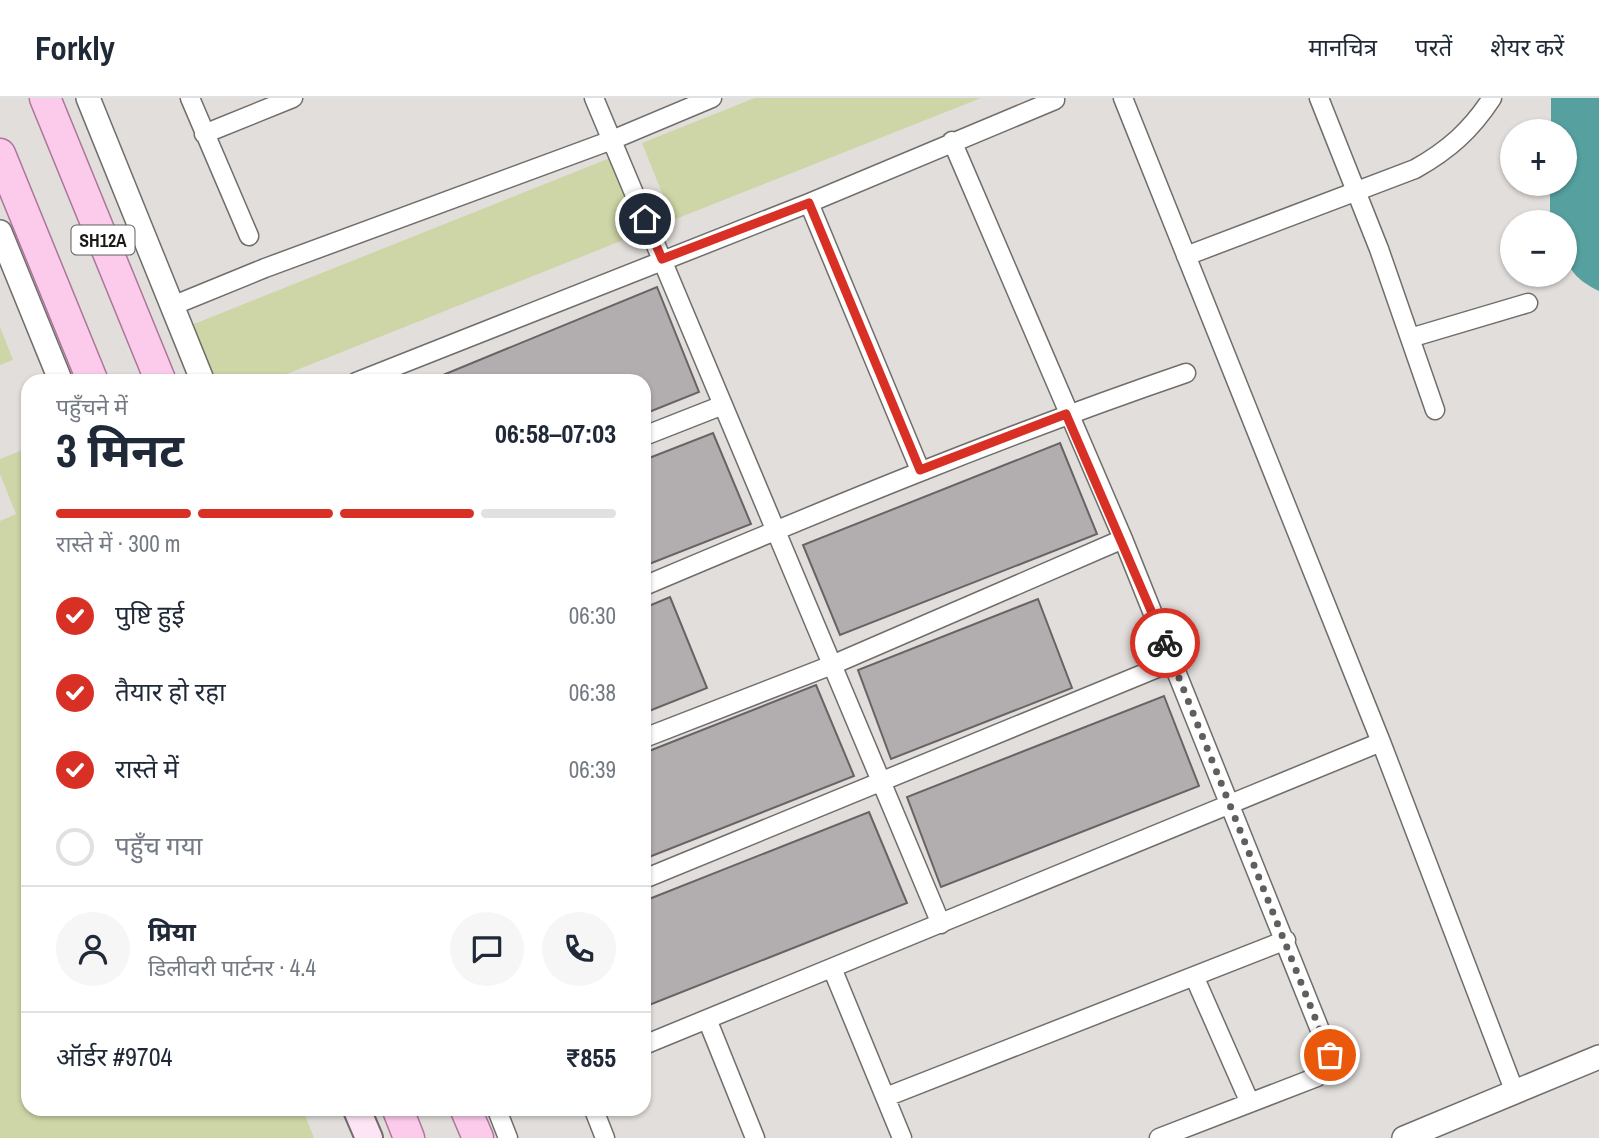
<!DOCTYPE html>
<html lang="hi">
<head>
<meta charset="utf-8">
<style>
  body { margin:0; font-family:"Archivo Narrow","Noto Sans Devanagari",sans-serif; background:#f6f6f7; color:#1f2937; height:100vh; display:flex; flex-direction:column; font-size:26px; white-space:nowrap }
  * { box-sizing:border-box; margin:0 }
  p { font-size:23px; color:#747a83 }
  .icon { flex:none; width:38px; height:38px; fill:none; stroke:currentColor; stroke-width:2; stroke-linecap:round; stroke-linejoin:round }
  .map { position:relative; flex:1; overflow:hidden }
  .panel { position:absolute; left:21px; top:276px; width:630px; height:742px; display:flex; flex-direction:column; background:#fff; border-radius:21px; box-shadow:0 2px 5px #0004 }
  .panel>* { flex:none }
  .controls { position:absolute; left:1500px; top:21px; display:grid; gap:14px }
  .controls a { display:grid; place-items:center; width:77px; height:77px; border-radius:50%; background:#fff; box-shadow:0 2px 5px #0004; font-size:35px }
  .pin { position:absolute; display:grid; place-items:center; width:60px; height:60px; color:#fff; margin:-30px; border:4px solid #fff; border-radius:50%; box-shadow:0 2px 7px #0007 }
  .courier { position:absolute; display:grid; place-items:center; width:70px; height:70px; margin:-35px; border:5px solid #d93025; border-radius:50%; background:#fff; color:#222; box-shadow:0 2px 9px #0007 }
  .headline em { font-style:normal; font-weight:700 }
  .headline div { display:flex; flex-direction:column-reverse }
  .headline { display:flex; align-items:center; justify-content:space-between; height:119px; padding:0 35px }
  h1 { font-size:46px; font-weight:700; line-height:52px }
  .bar { display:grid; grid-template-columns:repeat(4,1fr); gap:10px 7px; align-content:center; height:84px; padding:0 35px }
  .bar i { height:9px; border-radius:5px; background:#e0e1e3 }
  .bar .active { background:#d93025 }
  .bar p { grid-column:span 4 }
  .line { display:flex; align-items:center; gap:18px; padding:0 35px; border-top:2px solid #e0e1e3 }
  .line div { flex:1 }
  .round { display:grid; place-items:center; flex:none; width:74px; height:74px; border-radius:37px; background:#f6f6f7 }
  ol { padding:0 35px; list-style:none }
  li { display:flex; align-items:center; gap:21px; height:77px }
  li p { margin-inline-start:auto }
  li .icon { padding:7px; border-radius:50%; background:#d93025; color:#fff; stroke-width:4 }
  li:last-child { color:#747a83 }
  li i { width:38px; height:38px; border:4px solid #e0e1e3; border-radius:50% }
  header { display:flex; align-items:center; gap:42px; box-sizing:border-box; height:98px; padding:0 35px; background:#fff; border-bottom:2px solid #e0e1e3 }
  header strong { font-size:33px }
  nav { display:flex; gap:38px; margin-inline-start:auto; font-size:24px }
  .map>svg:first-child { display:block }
  .green { fill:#ced5a6 }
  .water { fill:#56a0a0 }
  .building { fill:#b2aeb0; stroke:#686465; stroke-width:2 }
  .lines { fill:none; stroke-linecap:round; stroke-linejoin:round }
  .minor-casing { stroke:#706e6b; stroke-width:21 }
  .tertiary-casing { stroke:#706e6b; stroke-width:26 }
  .secondary-casing { stroke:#706e6b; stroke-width:30 }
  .primary-casing { stroke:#ac7699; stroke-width:33 }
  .minor { stroke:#fff; stroke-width:18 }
  .tertiary { stroke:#fff; stroke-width:23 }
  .secondary { stroke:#fee5f5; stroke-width:26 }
  .primary { stroke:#fccbeb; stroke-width:30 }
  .done { stroke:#605f5d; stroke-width:7; stroke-dasharray:0 12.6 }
  .route { stroke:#d93025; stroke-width:9 }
  .labels { text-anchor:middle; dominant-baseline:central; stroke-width:5; stroke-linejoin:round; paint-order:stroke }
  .shield { fill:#fff; stroke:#5f5f5e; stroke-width:2 }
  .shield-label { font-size:18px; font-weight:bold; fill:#1b1a19 }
</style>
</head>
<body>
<header>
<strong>Forkly</strong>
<nav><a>मानचित्र</a><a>परतें</a><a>शेयर करें</a></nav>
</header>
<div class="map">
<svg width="1599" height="1040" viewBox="0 0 1599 1040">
  <rect width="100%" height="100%" fill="#e1dedb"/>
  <path class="green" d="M755,0H981L673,122L642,45Z
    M610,60L641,135L269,283H200L179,232Z
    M0,229L13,262L0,267Z
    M28,350V1012H303L314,1040H0V423L16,416L0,376V361Z"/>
  <path class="water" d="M1551,0H1599V193C1564,176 1564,160 1564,124H1550V86H1564V33H1551Z"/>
  <path class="building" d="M657,189L699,294L644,316V284H426Z
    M713,335L751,426L644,468V362Z
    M1060,345L1097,436L840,537L803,447Z
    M670,499L707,590L644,615V510Z
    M1038,501L1072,590L891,661L858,572Z
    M816,587L854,678L644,761V655Z
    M1164,598L1199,688L941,789L907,699Z
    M869,714L907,805L644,909V803Z"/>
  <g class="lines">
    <defs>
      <path id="minor" d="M190,0L249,138
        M594,0L941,826
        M1123,0L1381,644L1514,992
        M1319,0L1379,151L1435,312
        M204,36L293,0
        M952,43L1123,441L1330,957L1328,971L1317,979L1159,1040
        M809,105L920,372
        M1186,158L1415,71C1449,52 1471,32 1492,0
        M172,208L265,170L612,42L712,0
        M1410,240L1528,205
        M356,284L809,105L1055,2
        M644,338L723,307
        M644,488C823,412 1002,338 1186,275
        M644,640L832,567L1123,441
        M644,781L1172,564
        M832,870L902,1040
        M1194,878L1250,1005
        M707,921L755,1040
        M644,947L1381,644
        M886,999L1286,842
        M497,1012L508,1040
        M594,1012L605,1040"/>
      <path id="tertiary" d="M88,0L203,284
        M0,134L61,284
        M1404,1040L1599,959"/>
      <path id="secondary" d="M357,1012L369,1040"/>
      <path id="primary" d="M45,0L161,284
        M0,56L93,284
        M398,1012L409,1040
        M466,1012L478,1040"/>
    </defs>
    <use href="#minor" class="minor-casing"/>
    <use href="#tertiary" class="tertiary-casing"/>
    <use href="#secondary" class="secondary-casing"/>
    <use href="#primary" class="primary-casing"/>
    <use href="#minor" class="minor"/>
    <use href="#tertiary" class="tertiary"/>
    <use href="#secondary" class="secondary"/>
    <use href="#primary" class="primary"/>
  </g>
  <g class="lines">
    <path class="done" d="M1165,545L1330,957"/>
    <path class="route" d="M645,121L662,161L809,105L920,372L1066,316L1165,545"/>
  </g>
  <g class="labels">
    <rect class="shield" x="71.5" y="127.5" width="63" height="29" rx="5"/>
    <g class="shield-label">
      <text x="103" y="142">SH12A</text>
    </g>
  </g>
</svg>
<div class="controls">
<a>+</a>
<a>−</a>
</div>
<div class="pin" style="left:1330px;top:957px;background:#ea580c"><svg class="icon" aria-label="bag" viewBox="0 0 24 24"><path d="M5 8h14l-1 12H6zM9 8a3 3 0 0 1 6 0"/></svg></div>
<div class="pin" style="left:645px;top:121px;background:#1f2937"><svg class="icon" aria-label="home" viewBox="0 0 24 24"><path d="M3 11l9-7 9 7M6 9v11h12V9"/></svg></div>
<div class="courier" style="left:1165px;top:545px"><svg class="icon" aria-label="bike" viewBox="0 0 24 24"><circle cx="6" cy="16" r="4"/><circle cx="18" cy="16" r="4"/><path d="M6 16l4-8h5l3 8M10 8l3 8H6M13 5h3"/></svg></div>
<section class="panel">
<div class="headline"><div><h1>3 मिनट</h1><p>पहुँचने में</p></div><em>06:58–07:03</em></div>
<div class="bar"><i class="active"></i><i class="active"></i><i class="active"></i><i></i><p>रास्ते में · 300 m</p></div>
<ol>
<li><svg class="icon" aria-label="check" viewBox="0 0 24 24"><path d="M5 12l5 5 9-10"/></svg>पुष्टि हुई<p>06:30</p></li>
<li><svg class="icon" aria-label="check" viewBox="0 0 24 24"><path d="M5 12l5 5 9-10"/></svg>तैयार हो रहा<p>06:38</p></li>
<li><svg class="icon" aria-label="check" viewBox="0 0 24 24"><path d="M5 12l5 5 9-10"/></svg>रास्ते में<p>06:39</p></li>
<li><i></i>पहुँच गया</li>
</ol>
<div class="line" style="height:126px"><a class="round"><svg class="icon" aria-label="person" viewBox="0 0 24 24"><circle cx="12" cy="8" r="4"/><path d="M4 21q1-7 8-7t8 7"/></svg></a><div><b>प्रिया</b><p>डिलीवरी पार्टनर · 4.4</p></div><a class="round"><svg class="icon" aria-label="chat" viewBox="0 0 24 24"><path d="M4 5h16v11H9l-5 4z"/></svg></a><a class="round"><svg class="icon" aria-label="phone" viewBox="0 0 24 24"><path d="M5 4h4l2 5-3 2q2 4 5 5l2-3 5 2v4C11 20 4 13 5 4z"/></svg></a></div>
<div class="line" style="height:91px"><div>ऑर्डर #9704</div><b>₹855</b></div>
</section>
</div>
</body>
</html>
